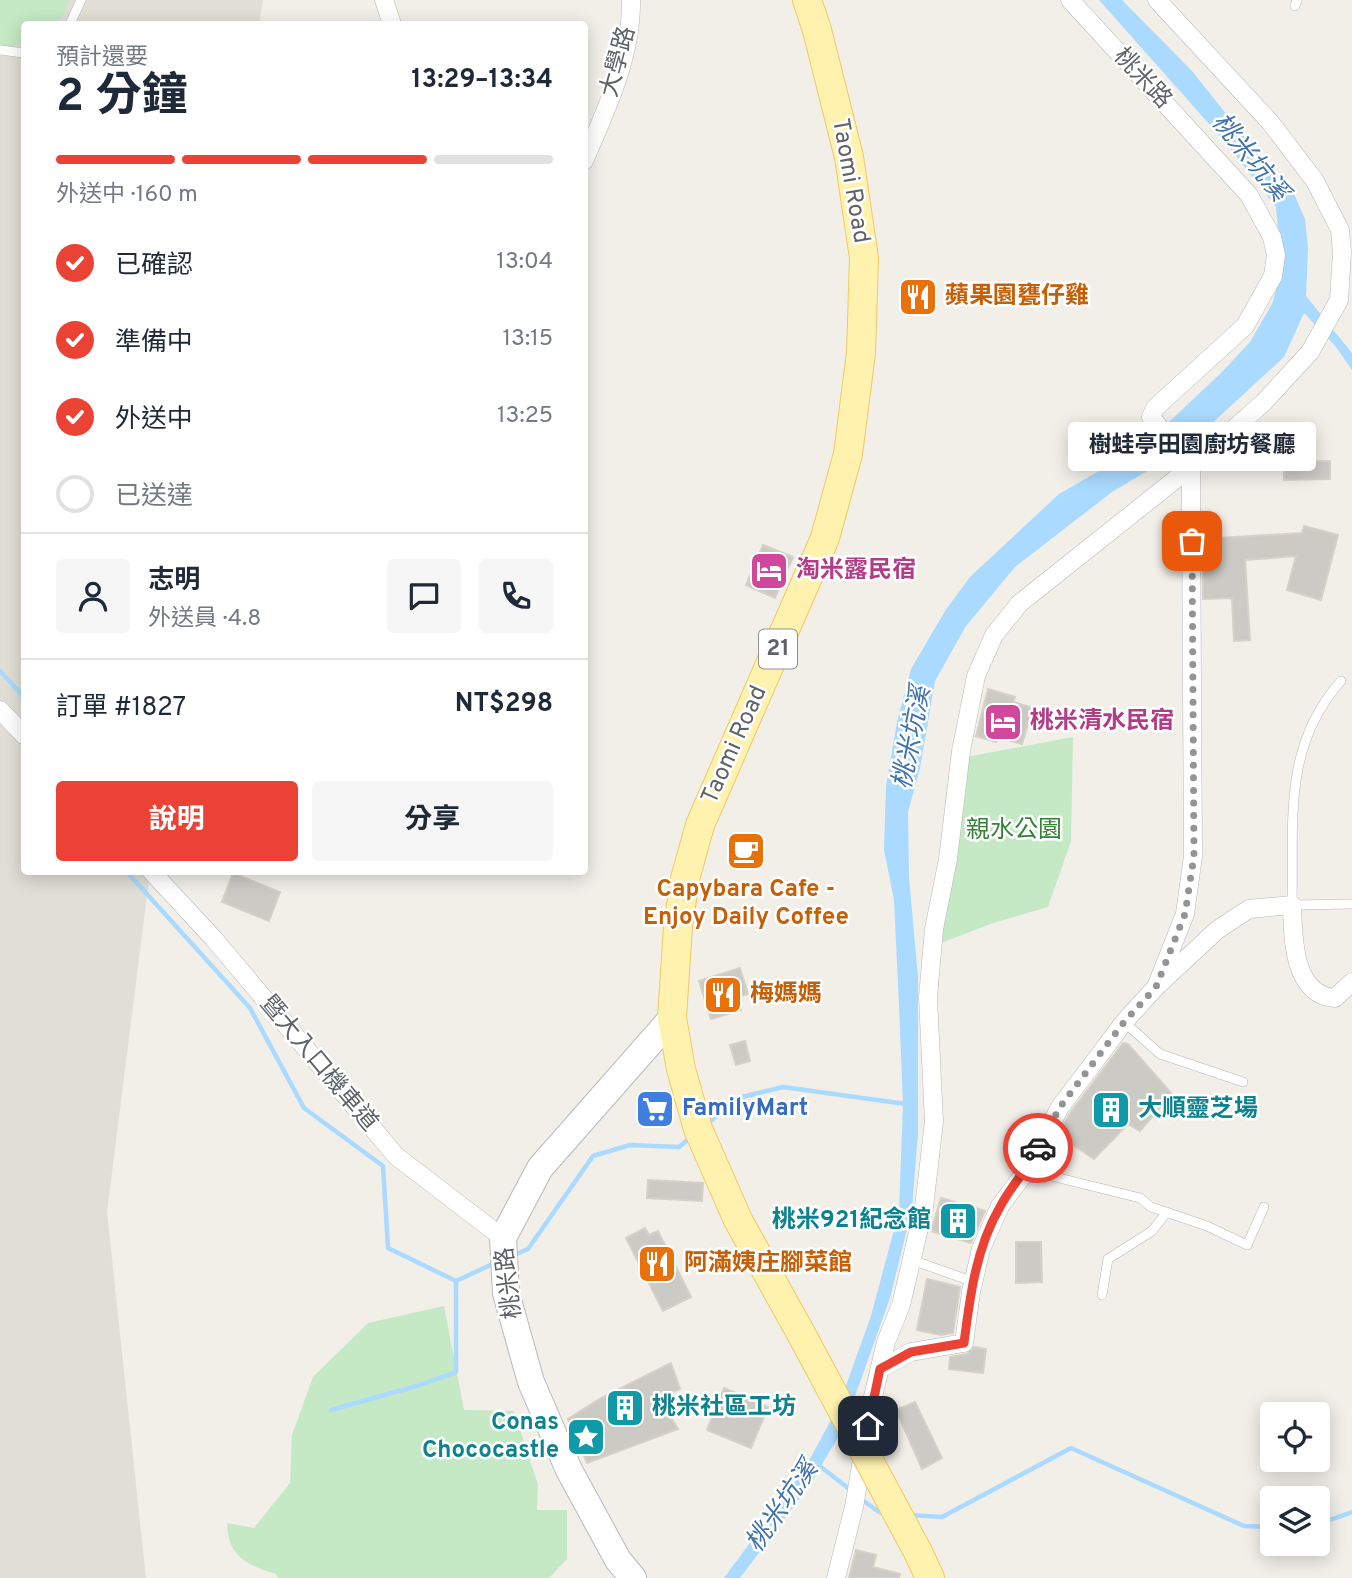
<!DOCTYPE html>
<html lang="zh-TW">
<head>
<meta charset="utf-8">
<style>
  body { margin:0; font-family:Overpass,"Noto Sans TC",sans-serif; background:#f6f6f7; color:#1f2937; height:100vh; display:flex; flex-direction:column; font-size:26px; white-space:nowrap }
  * { box-sizing:border-box; margin:0 }
  p { font-size:23px; color:#747a83 }
  .icon { flex:none; width:38px; height:38px; fill:none; stroke:currentColor; stroke-width:2; stroke-linecap:round; stroke-linejoin:round }
  .map { position:relative; flex:1; overflow:hidden }
  .side { position:absolute; left:21px; top:21px; width:567px; height:854px; display:flex; flex-direction:column; background:#fff; border-radius:7px; box-shadow:0 4px 18px #0003 }
  .side>* { flex:none }
  .buttons { position:absolute; left:1260px; top:1402px; display:grid; gap:14px }
  .buttons a { display:grid; place-items:center; width:70px; height:70px; border-radius:7px; background:#fff; box-shadow:0 4px 18px #0003; font-size:35px }
  .pin { position:absolute; display:grid; place-items:center; width:60px; height:60px; color:#fff; margin:-30px; border-radius:14px; box-shadow:0 4px 10px #0006 }
  .courier { position:absolute; display:grid; place-items:center; width:70px; height:70px; margin:-35px; border:5px solid #ea4335; border-radius:50%; background:#fff; color:#222; box-shadow:0 2px 9px #0007 }
  .bubble { position:absolute; height:49px; border-radius:7px; background:#fff; box-shadow:0 4px 18px #0003; font-size:23px; font-weight:700; line-height:49px; text-align:center }
  .head em { font-style:normal; font-weight:700 }
  .head div { display:flex; flex-direction:column-reverse }
  .head { display:flex; align-items:center; justify-content:space-between; height:119px; padding:0 35px }
  h1 { font-size:46px; font-weight:700; line-height:52px }
  .bar { display:grid; grid-template-columns:repeat(4,1fr); gap:10px 7px; align-content:center; height:84px; padding:0 35px }
  .bar i { height:9px; border-radius:5px; background:#e0e1e3 }
  .bar .current { background:#ea4335 }
  .bar p { grid-column:span 4 }
  .line { display:flex; align-items:center; gap:18px; padding:0 35px; border-top:2px solid #e0e1e3 }
  .line div { flex:1 }
  .round { display:grid; place-items:center; flex:none; width:74px; height:74px; border-radius:7px; background:#f6f6f7 }
  ol { padding:0 35px; list-style:none }
  li { display:flex; align-items:center; gap:21px; height:77px }
  li p { margin-inline-start:auto }
  li .icon { padding:7px; border-radius:50%; background:#ea4335; color:#fff; stroke-width:4 }
  li:last-child { color:#747a83 }
  li i { width:38px; height:38px; border:4px solid #e0e1e3; border-radius:50% }
  .button { display:flex; gap:14px; margin-top:auto; padding:14px 35px }
  .button a { flex:1; height:80px; border-radius:7px; background:#ea4335; color:#fff; font-size:28px; font-weight:700; line-height:80px; text-align:center }
  .button a+a { background:#f6f6f7; color:#1f2937 }
  .map>svg:first-child { display:block }
  .education { fill:#e1ded6 }
  .green { fill:#c5e8c5 }
  .water { fill:#aadaff }
  .lines { fill:none; stroke-linecap:round; stroke-linejoin:round }
  .stream { stroke:#aadaff; stroke-width:4.5 }
  .building { fill:#cccac5; stroke:#d6d1c6; stroke-width:2 }
  .lane-casing { stroke:#b5b8bc; stroke-width:10 }
  .street-casing { stroke:#b5b8bc; stroke-width:19 }
  .secondary-casing { stroke:#b6babf; stroke-width:28 }
  .primary-casing { stroke:#f2c960; stroke-width:30 }
  .lane { stroke:#fff; stroke-width:9 }
  .street { stroke:#fff; stroke-width:18 }
  .secondary { stroke:#fff; stroke-width:26 }
  .primary { stroke:#fff2af; stroke-width:28 }
  .primary-bridge-casing { stroke:#f2c960; stroke-width:30; stroke-linecap:butt }
  .primary-bridge { stroke:#fff2af; stroke-width:28 }
  .done { stroke:#929495; stroke-width:7; stroke-dasharray:0 12.6 }
  .route { stroke:#ea4335; stroke-width:9 }
  .labels { text-anchor:middle; dominant-baseline:central; stroke-width:5; stroke-linejoin:round; paint-order:stroke }
  .shield { fill:#fff; stroke:#8f9295; stroke-width:2 }
  .shield-label { font-size:23px; font-weight:bold; fill:#5f6368 }
  .street-label { font-size:24px; fill:#5f6368; stroke:#fff }
  .food-label { font-size:24px; font-weight:bold; fill:#c56008; stroke:#fff; text-anchor:start }
  .hotel-label { font-size:24px; font-weight:bold; fill:#b23c85; stroke:#fff; text-anchor:start }
  .park-label { font-size:24px; fill:#348238; stroke:#fff }
  .shop-label { font-size:24px; font-weight:bold; fill:#366cbe; stroke:#fff; text-anchor:start }
  .culture-label { font-size:24px; font-weight:bold; fill:#0d838f; stroke:#fff; text-anchor:start }
  .water-label { font-size:26px; font-style:italic; fill:#4174aa; stroke:#fff }
</style>
</head>
<body>
<div class="map">
<svg width="1352" height="1578" viewBox="0 0 1352 1578">
  <rect width="100%" height="100%" fill="#f1efe8"/>
  <path class="education" d="M0,0H263L259,24H24V872H150L107,1212L146,1578H0Z"/>
  <path class="green" d="M0,0H70L62,17L54,24H24V44L0,47Z
    M1073,737L1071,841L1048,907L993,923L936,945L966,757Z
    M444,1306L464,1410L514,1411L538,1485L537,1510H567V1559L549,1578H278L276,1574C247,1565 228,1557 227,1523L254,1528L290,1483L292,1435L313,1377L368,1323Z"/>
  <path class="water" d="M1099,0H1122L1192,71L1259,155L1290,185L1305,219L1308,248L1306,296L1352,353V370L1336,347L1304,313L1284,357L1184,449L1112,492L1015,567L966,626L935,681L920,768L908,812L909,877L918,978V1133L912,1209L890,1298L844,1427L811,1483L740,1578H724L805,1468L839,1405L871,1316L899,1211L903,1104L899,1006L894,900L884,850L886,786L897,722L911,669L945,611L970,577L1059,494L1099,471L1169,422L1222,372L1250,342L1272,304L1282,270L1276,207L1226,143Z"/>
  <g class="lines">
    <path class="stream" d="M0,671L22,695L24,706
      M127,872L250,1008L304,1108L383,1166L388,1248L456,1281L497,1262
      M707,1124L738,1098L783,1087L906,1104
      M514,1255L528,1249L593,1156L630,1145L679,1147L692,1136
      M331,1410L420,1385L456,1372V1281
      M817,1464L852,1491
      M861,1499L879,1512L887,1513
      M909,1515L942,1517L1071,1448L1244,1526L1272,1527
      M1318,1524L1352,1512"/>
  </g>
  <path class="building" d="M1330,461V479L1284,480V462Z
    M1304,526L1338,535L1321,600L1287,590L1296,556L1245,560L1250,640L1234,641L1232,598L1203,599V539L1302,533Z
    M763,545L793,557L775,598L746,585Z
    M988,689L1015,697L1013,702L1033,708L1022,744L998,737L996,742L976,736Z
    M233,873L280,892L269,921L222,902Z
    M740,968L748,994L737,997L741,1010L711,1019L699,981Z
    M745,1041L750,1061L736,1065L730,1045Z
    M1123,1043L1128,1044L1172,1094L1140,1131L1128,1124L1094,1159L1058,1135L1070,1113Z
    M662,1095L669,1115L646,1122L641,1104Z
    M648,1180L703,1183L702,1201L647,1198Z
    M941,1198L985,1211L971,1243L931,1231Z
    M645,1228L649,1235L658,1231L691,1297L663,1311L626,1238Z
    M1016,1242H1041L1042,1282L1016,1283Z
    M927,1279L960,1287L953,1333L941,1335L917,1330Z
    M974,1347L986,1349L983,1373L949,1369L950,1357L967,1354Z
    M671,1363L680,1389L659,1398L678,1429L587,1463L568,1419L601,1398Z
    M724,1388L768,1407L751,1448L707,1430Z
    M915,1402L942,1458L922,1469L896,1410Z
    M856,1550L876,1555L873,1567L900,1574L899,1578H849Z"/>
  <g class="lines">
    <defs>
      <path id="lane" d="M1295,6L1297,0
        M70,24L81,0
        M0,50L24,53
        M1341,681C1282,747 1294,823 1292,905L1352,904
        M1124,1022L1160,1054L1243,1082
        M1027,1170L1140,1198L1151,1207L1207,1226L1247,1245L1264,1207
        M912,1260L974,1282
        M1102,1295L1108,1259L1152,1231L1167,1212"/>
      <path id="street" d="M384,0L392,24
        M1070,0L1249,195L1272,237L1276,255L1273,276L1245,326L1155,408L1151,417L1191,467V515L1193,856L1185,914L1156,987
        M584,161C606,110 632,56 631,0
        M0,710L24,735
        M152,872L214,939L396,1156L503,1238
        M880,1369L911,1352L964,1343L971,1292L981,1249L1000,1206L1027,1170L1060,1107L1098,1057L1124,1022L1156,987L1217,930L1249,909L1292,905C1293,938 1293,995 1335,998L1352,982
        M836,1578L854,1507L872,1401L886,1342L901,1305L924,1207L934,1122L928,997L934,929L948,859L961,751L976,676L994,635L1020,603L1191,467L1264,402L1310,352L1339,300L1342,252L1340,230L1315,181L1270,122L1157,0"/>
      <path id="secondary" d="M633,1578L618,1560L569,1470L531,1382L506,1293L503,1238L540,1168L672,1018"/>
      <path id="primary" d="M804,1339L738,1220L698,1129L681,1069L672,1018L678,926L685,879L700,825L825,538L848,454L861,353L864,258L849,157L817,30L807,0
        M919,1554L930,1578"/>
    </defs>
    <use href="#lane" class="lane-casing"/>
    <use href="#street" class="street-casing"/>
    <use href="#secondary" class="secondary-casing"/>
    <use href="#primary" class="primary-casing"/>
    <use href="#lane" class="lane"/>
    <use href="#street" class="street"/>
    <use href="#secondary" class="secondary"/>
    <use href="#primary" class="primary"/>
    <defs>
      <path id="primary-bridge" d="M804,1339L919,1554"/>
    </defs>
    <use href="#primary-bridge" class="primary-bridge-casing"/>
    <use href="#primary-bridge" class="primary-bridge"/>
  </g>
  <g class="lines">
    <path class="done" d="M1038,1148L1060,1107L1124,1022L1156,987L1185,914L1194,856L1192,541"/>
    <path class="route" d="M868,1426L880,1369L911,1352L964,1343C970,1296 976,1248 1000,1207C1011,1186 1027,1170 1038,1148"/>
  </g>
  <defs>
    <symbol id="restaurant-square" viewBox="-11 -11 22 22"><rect x="-9" y="-9" width="18" height="18" rx="4" fill="#e8710a" stroke="#fff"/><path d="M-5-6h1v4h1v-4h1v4h1v-4h1v5L-1.5 .5V6h-2V.5L-5-1ZM5-6V6H3V1.5H1.5Q1.5-4 5-6Z" fill="#fff"/></symbol>
    <symbol id="hotel-square" viewBox="-11 -11 22 22"><rect x="-9" y="-9" width="18" height="18" rx="4" fill="#d1479c" stroke="#fff"/><path d="M-6-4.5h1.5V1H6V5H4.5V3h-9V5H-6ZM-4 0a1.8 1.8 0 1 1 3.6 0ZM.5 0V-2.5h3Q6-2.5 6 0Z" fill="#fff"/></symbol>
    <symbol id="cafe-square" viewBox="-11 -11 22 22"><rect x="-9" y="-9" width="18" height="18" rx="4" fill="#e8710a" stroke="#fff"/><path d="M-5.5-4.5H6V0H3Q3 3.5 0 3.5H-2.5Q-5.5 3.5-5.5 0ZM3-3.2v2h1.7v-2ZM-6 4.5H4V6H-6Z" fill="#fff"/></symbol>
    <symbol id="supermarket-square" viewBox="-11 -11 22 22"><rect x="-9" y="-9" width="18" height="18" rx="4" fill="#3f7fe0" stroke="#fff"/><path d="M-6-5.5h2.5l.6 2H6L4.5 2H-2.5L-4.4-4H-6ZM-1.5 3.2a1.3 1.3 0 1 0 .1 0ZM3 3.2a1.3 1.3 0 1 0 .1 0Z" fill="#fff"/></symbol>
    <symbol id="building-square" viewBox="-11 -11 22 22"><rect x="-9" y="-9" width="18" height="18" rx="4" fill="#0f9aa8" stroke="#fff"/><path d="M-4-6H4V6H1V3H-1V6H-4ZM-2.5-4.3h1.7v1.8h-1.7ZM.8-4.3h1.7v1.8H.8ZM-2.5-1h1.7V.8h-1.7ZM.8-1h1.7V.8H.8Z" fill="#fff"/></symbol>
    <symbol id="sight-square" viewBox="-11 -11 22 22"><rect x="-9" y="-9" width="18" height="18" rx="4" fill="#0f9aa8" stroke="#fff"/><path d="M0-6L1.8-2.2L6-1.7L2.9 1.2L3.7 5.4L0 3.3L-3.7 5.4L-2.9 1.2L-6-1.7L-1.8-2.2Z" fill="#fff"/></symbol>
  </defs>
  <g fill-rule="evenodd">
    <use href="#restaurant-square" x="896" y="275" width="44" height="44"/>
    <use href="#hotel-square" x="747" y="549" width="44" height="44"/>
    <use href="#hotel-square" x="981" y="700" width="44" height="44"/>
    <use href="#cafe-square" x="724" y="829" width="44" height="44"/>
    <use href="#restaurant-square" x="701" y="973" width="44" height="44"/>
    <use href="#supermarket-square" x="633" y="1087" width="44" height="44"/>
    <use href="#building-square" x="1089" y="1088" width="44" height="44"/>
    <use href="#building-square" x="936" y="1199" width="44" height="44"/>
    <use href="#restaurant-square" x="635" y="1242" width="44" height="44"/>
    <use href="#building-square" x="603" y="1386" width="44" height="44"/>
    <use href="#sight-square" x="564" y="1415" width="44" height="44"/>
  </g>
  <g class="labels">
    <rect class="shield" x="759" y="629.5" width="38" height="39" rx="5"/>
    <g class="shield-label">
      <text x="778" y="649">21</text>
    </g>
    <g class="street-label">
      <text transform="translate(619 62) rotate(-75)">大學路</text>
      <text transform="translate(1142 79) rotate(47)">桃米路</text>
      <text transform="translate(850 181) rotate(80)">Taomi Road</text>
      <text transform="translate(735 745) rotate(-66)">Taomi Road</text>
      <text transform="translate(318 1064) rotate(50)">暨大入口機車道</text>
      <text transform="translate(510 1283) rotate(-97)">桃米路</text>
    </g>
    <g class="food-label">
      <text x="945" y="297">蘋果園甕仔雞</text>
      <text x="746" y="890" text-anchor="middle">Capybara Cafe -<tspan x="746" dy="28">Enjoy Daily Coffee</tspan></text>
      <text x="750" y="995">梅媽媽</text>
      <text x="684" y="1264">阿滿姨庄腳菜館</text>
    </g>
    <g class="hotel-label">
      <text x="796" y="571">淘米露民宿</text>
      <text x="1030" y="722">桃米清水民宿</text>
    </g>
    <g class="park-label">
      <text x="1014" y="831">親水公園</text>
    </g>
    <g class="shop-label">
      <text x="682" y="1109">FamilyMart</text>
    </g>
    <g class="culture-label">
      <text x="1138" y="1110">大順靈芝場</text>
      <text x="931" y="1221" text-anchor="end">桃米921紀念館</text>
      <text x="652" y="1408">桃米社區工坊</text>
      <text x="559" y="1423" text-anchor="end">Conas<tspan x="559" dy="28">Chococastle</tspan></text>
    </g>
    <g class="water-label">
      <text transform="translate(1249 158) rotate(51)">桃米坑溪</text>
      <text transform="translate(913 738) rotate(-79)">桃米坑溪</text>
      <text transform="translate(783 1507) rotate(-55)">桃米坑溪</text>
    </g>
  </g>
</svg>
<div class="buttons">
<a><svg class="icon" aria-label="locate" viewBox="0 0 24 24"><circle cx="12" cy="12" r="6"/><path d="M12 2v4M12 18v4M2 12h4M18 12h4"/></svg></a>
<a><svg class="icon" aria-label="layers" viewBox="0 0 24 24"><path d="M12 4l9 5-9 5-9-5zM3 14l9 5 9-5"/></svg></a>
</div>
<div class="pin" style="left:1192px;top:541px;background:#ea580c"><svg class="icon" aria-label="bag" viewBox="0 0 24 24"><path d="M5 8h14l-1 12H6zM9 8a3 3 0 0 1 6 0"/></svg></div>
<div class="pin" style="left:868px;top:1426px;background:#1f2937"><svg class="icon" aria-label="home" viewBox="0 0 24 24"><path d="M3 11l9-7 9 7M6 9v11h12V9"/></svg></div>
<div class="courier" style="left:1038px;top:1148px"><svg class="icon" aria-label="car" viewBox="0 0 24 24"><path d="M5 17H2v-5l4-1 3-4h7l3 4 3 1v5h-3M9 17h6M6 11h13"/><circle cx="7" cy="17" r="2"/><circle cx="17" cy="17" r="2"/></svg></div>
<div class="bubble" style="left:1068px;top:422px;width:248px">樹蛙亭田園廚坊餐廳</div>
<section class="side">
<div class="head"><div><h1>2 分鐘</h1><p>預計還要</p></div><em>13:29–13:34</em></div>
<div class="bar"><i class="current"></i><i class="current"></i><i class="current"></i><i></i><p>外送中 · 160 m</p></div>
<ol>
<li><svg class="icon" aria-label="check" viewBox="0 0 24 24"><path d="M5 12l5 5 9-10"/></svg>已確認<p>13:04</p></li>
<li><svg class="icon" aria-label="check" viewBox="0 0 24 24"><path d="M5 12l5 5 9-10"/></svg>準備中<p>13:15</p></li>
<li><svg class="icon" aria-label="check" viewBox="0 0 24 24"><path d="M5 12l5 5 9-10"/></svg>外送中<p>13:25</p></li>
<li><i></i>已送達</li>
</ol>
<div class="line" style="height:126px"><a class="round"><svg class="icon" aria-label="person" viewBox="0 0 24 24"><circle cx="12" cy="8" r="4"/><path d="M4 21q1-7 8-7t8 7"/></svg></a><div><b>志明</b><p>外送員 · 4.8</p></div><a class="round"><svg class="icon" aria-label="chat" viewBox="0 0 24 24"><path d="M4 5h16v11H9l-5 4z"/></svg></a><a class="round"><svg class="icon" aria-label="phone" viewBox="0 0 24 24"><path d="M5 4h4l2 5-3 2q2 4 5 5l2-3 5 2v4C11 20 4 13 5 4z"/></svg></a></div>
<div class="line" style="height:91px"><div>訂單 #1827</div><b>NT$298</b></div>
<div class="button"><a>說明</a><a>分享</a></div>
</section>
</div>
</body>
</html>
